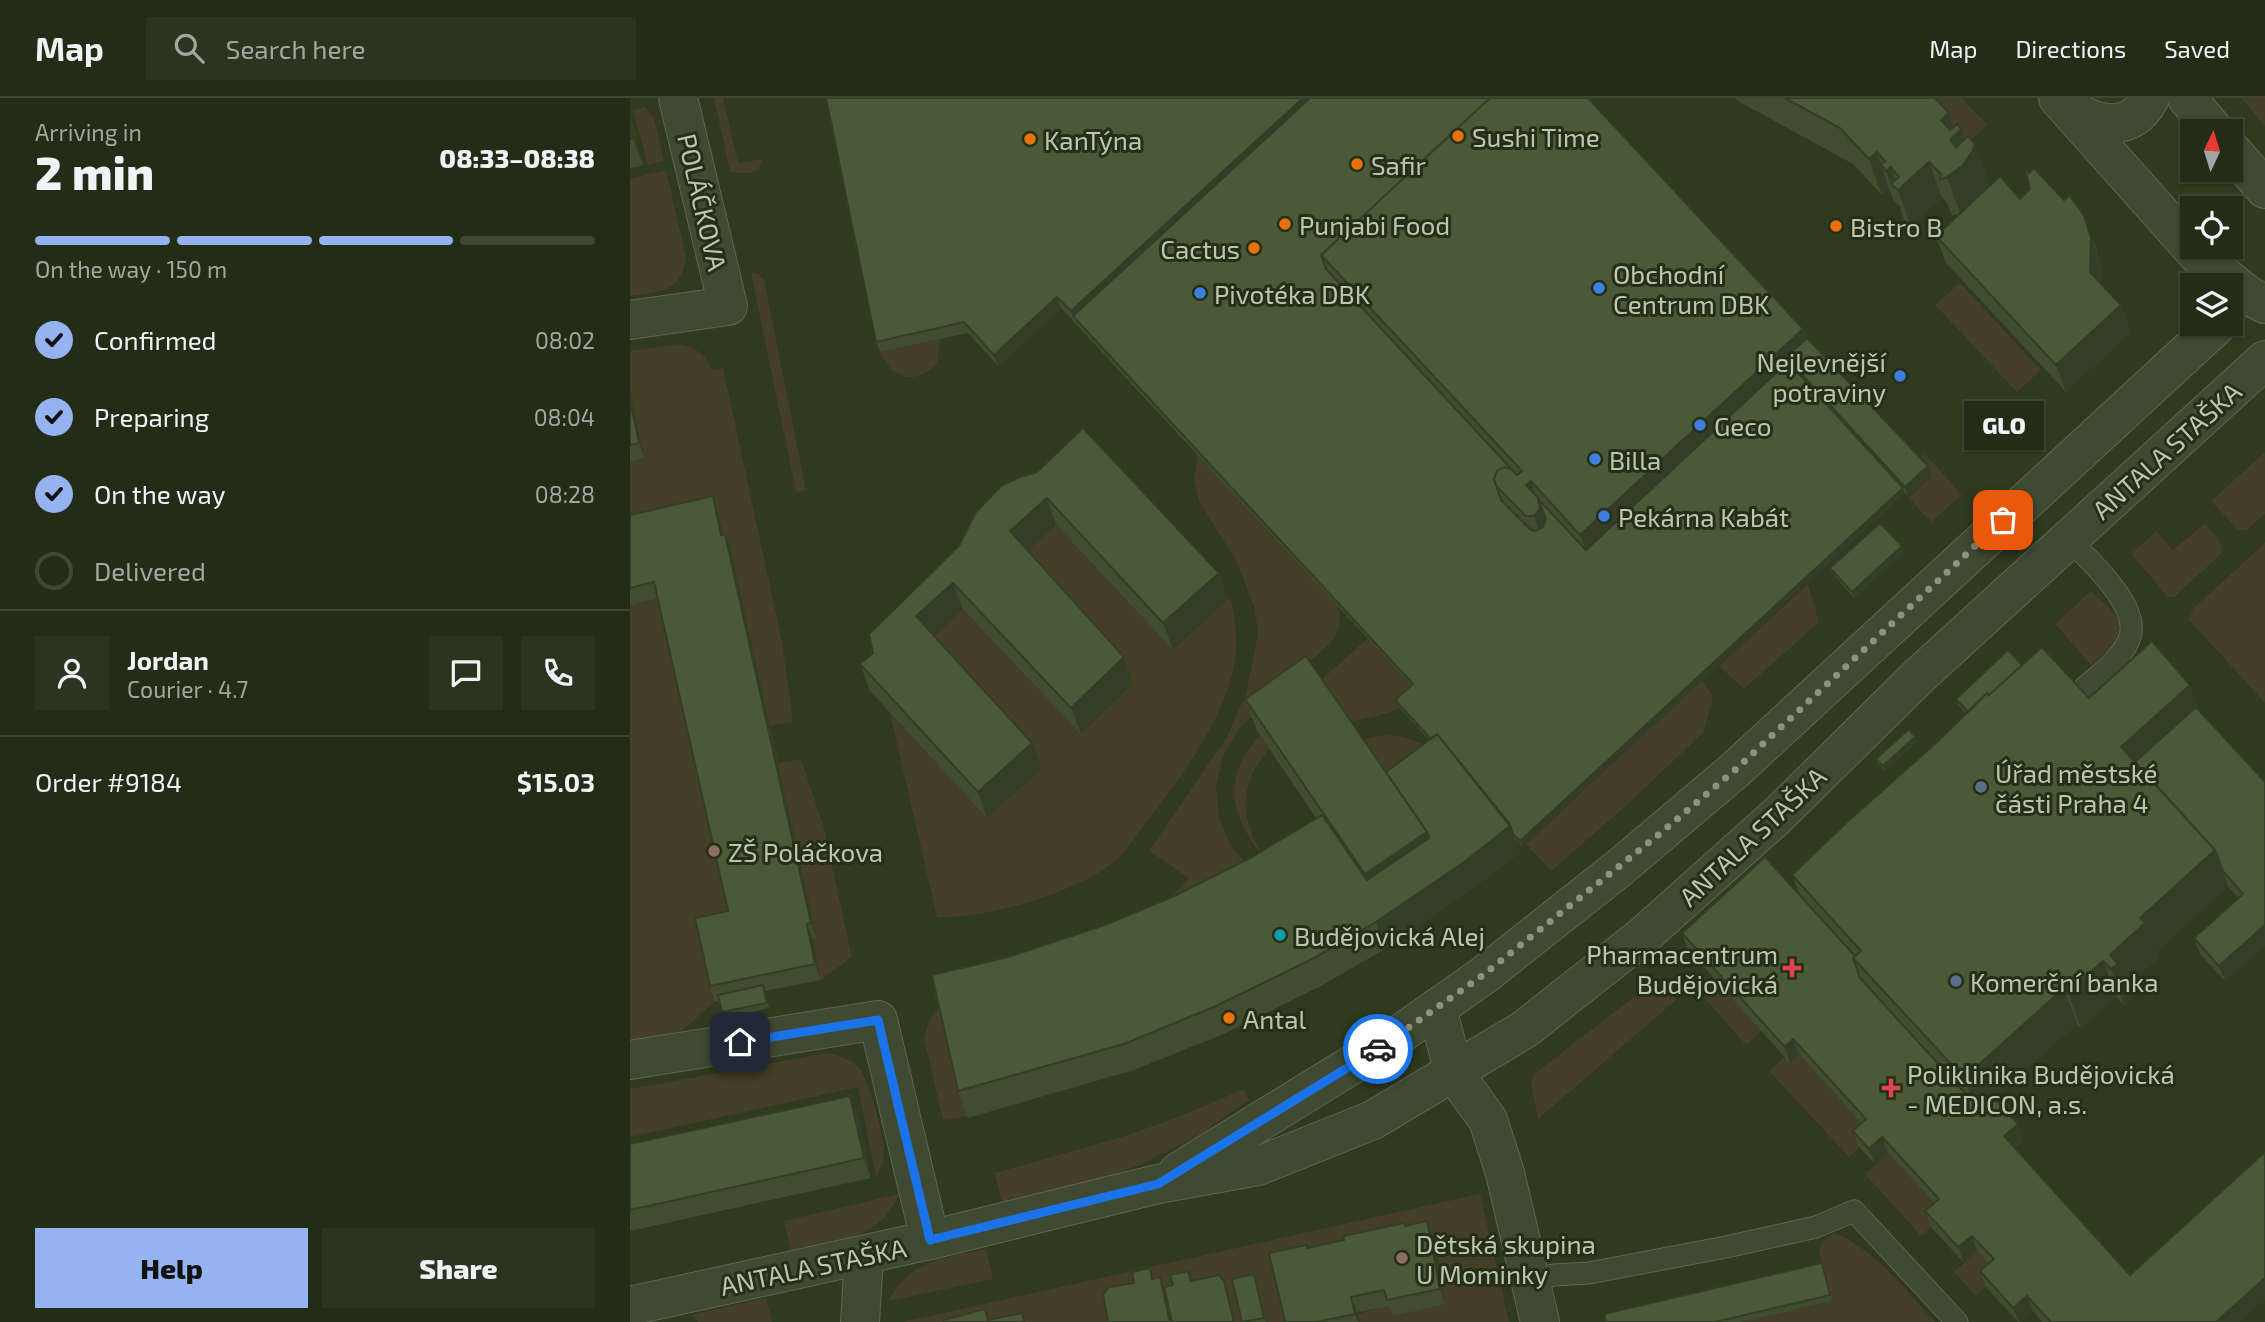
<!DOCTYPE html>
<html lang="en">
<head>
<meta charset="utf-8">
<style>
  body { margin:0; font-family:"Exo 2",sans-serif; background:#2b341f; color:#f1f3f6; height:100vh; display:flex; flex-direction:column; font-size:26px; white-space:nowrap }
  * { box-sizing:border-box; margin:0 }
  p { font-size:23px; color:#a3a7a1 }
  .icon { flex:none; width:38px; height:38px; fill:none; stroke:currentColor; stroke-width:2; stroke-linecap:round; stroke-linejoin:round }
  .map { position:relative; flex:1; overflow:hidden }
  .sheet { display:flex; flex-direction:column; background:#232c16; width:630px }
  .sheet>* { flex:none }
  .needle { width:46px; rotate:4deg }
  .controls { position:absolute; left:1550px; top:21px; display:grid; gap:14px }
  .controls a { display:grid; place-items:center; width:63px; height:63px; border-radius:0px; background:#232c16; box-shadow:0 2px 5px #0004,0 0 0 2px #404835; font-size:35px }
  .pin { position:absolute; display:grid; place-items:center; width:60px; height:60px; color:#fff; margin:-30px; border-radius:14px; box-shadow:0 4px 10px #0006 }
  .courier { position:absolute; display:grid; place-items:center; width:70px; height:70px; margin:-35px; border:5px solid #1a73e8; border-radius:50%; background:#fff; color:#222; box-shadow:0 2px 9px #0007 }
  .bubble { position:absolute; height:49px; border-radius:0px; background:#232c16; box-shadow:0 2px 5px #0004,0 0 0 2px #404835; font-size:23px; font-weight:800; line-height:49px; text-align:center }
  .headline em { font-style:normal; font-weight:800 }
  .headline div { display:flex; flex-direction:column-reverse }
  .headline { display:flex; align-items:center; justify-content:space-between; height:119px; padding:0 35px }
  h1 { font-size:46px; font-weight:800; line-height:52px }
  .bar { display:grid; grid-template-columns:repeat(4,1fr); gap:10px 7px; align-content:center; height:84px; padding:0 35px }
  .bar i { height:9px; border-radius:5px; background:#404835 }
  .bar .selected { background:#95b2f1 }
  .bar p { grid-column:span 4 }
  .line { display:flex; align-items:center; gap:18px; padding:0 35px; border-top:2px solid #404835 }
  .line div { flex:1 }
  .round { display:grid; place-items:center; flex:none; width:74px; height:74px; border-radius:0px; background:#2b341f }
  ol { padding:0 35px; list-style:none }
  li { display:flex; align-items:center; gap:21px; height:77px }
  li p { margin-inline-start:auto }
  li .icon { padding:7px; border-radius:50%; background:#95b2f1; color:#111; stroke-width:4 }
  li:last-child { color:#a3a7a1 }
  li i { width:38px; height:38px; border:4px solid #404835; border-radius:50% }
  .button { display:flex; gap:14px; margin-top:auto; padding:14px 35px }
  .button a { flex:1; height:80px; border-radius:0px; background:#95b2f1; color:#111; font-size:28px; font-weight:800; line-height:80px; text-align:center }
  .button a+a { background:#2b341f; color:#f1f3f6 }
  header { display:flex; align-items:center; gap:42px; box-sizing:border-box; height:98px; padding:0 35px; background:#232c16; border-bottom:2px solid #404835 }
  header strong { font-size:33px }
  nav { display:flex; gap:38px; margin-inline-start:auto; font-size:24px }
  .search { width:490px; height:63px; background:#2b341f; display:flex; align-items:center; gap:18px; box-sizing:border-box; padding:0 24px; border-radius:0px; color:#a3a7a1; font-size:26px }
  main { display:flex; flex:1; min-height:0 }
  .map>svg:first-child { display:block }
  .green { fill:#463f28 }
  .lines { fill:none; stroke-linecap:round; stroke-linejoin:round }
  .service-casing { stroke:#5e684f; stroke-width:23 }
  .minor-casing { stroke:#5e684f; stroke-width:40 }
  .tertiary-casing { stroke:#5e684f; stroke-width:40 }
  .service { stroke:#404a32; stroke-width:21 }
  .minor { stroke:#404a32; stroke-width:38 }
  .tertiary { stroke:#404a32; stroke-width:38 }
  .wall { fill:#404d2f }
  .shaded-wall { fill:#343e26 }
  .building { fill:#4a5937; stroke:#343e26; stroke-width:2 }
  .done { stroke:#8a967a; stroke-width:7; stroke-dasharray:0 12.6 }
  .route { stroke:#1a73e8; stroke-width:9 }
  .food-dot { fill:#e8710a; stroke:#252f18; stroke-width:2.5 }
  .shop-dot { fill:#3f7fe0; stroke:#252f18; stroke-width:2.5 }
  .service-dot { fill:#5c6f8a; stroke:#252f18; stroke-width:2.5 }
  .education-dot { fill:#8d6e63; stroke:#252f18; stroke-width:2.5 }
  .culture-dot { fill:#0f9aa8; stroke:#252f18; stroke-width:2.5 }
  .health-dot { fill:#e0444e; stroke:#252f18; stroke-width:2.5 }
  .labels { text-anchor:middle; dominant-baseline:central; stroke-width:6; stroke-linejoin:round; paint-order:stroke }
  .poi-label { font-size:26px; fill:#bbc7ac; stroke:#252f18; text-anchor:start }
  .street-label { font-size:26px; fill:#bbc7ac; stroke:#252f18 }
</style>
</head>
<body>
<header>
<strong>Map</strong>
<div class="search"><svg class="icon" aria-label="search" viewBox="0 0 24 24"><circle cx="10" cy="10" r="6"/><path d="M15 15l6 6"/></svg>Search here</div>
<nav><a>Map</a><a>Directions</a><a>Saved</a></nav>
</header>
<main>
<section class="sheet">
<div class="headline"><div><h1>2 min</h1><p>Arriving in</p></div><em>08:33–08:38</em></div>
<div class="bar"><i class="selected"></i><i class="selected"></i><i class="selected"></i><i></i><p>On the way · 150 m</p></div>
<ol>
<li><svg class="icon" aria-label="check" viewBox="0 0 24 24"><path d="M5 12l5 5 9-10"/></svg>Confirmed<p>08:02</p></li>
<li><svg class="icon" aria-label="check" viewBox="0 0 24 24"><path d="M5 12l5 5 9-10"/></svg>Preparing<p>08:04</p></li>
<li><svg class="icon" aria-label="check" viewBox="0 0 24 24"><path d="M5 12l5 5 9-10"/></svg>On the way<p>08:28</p></li>
<li><i></i>Delivered</li>
</ol>
<div class="line" style="height:126px"><a class="round"><svg class="icon" aria-label="person" viewBox="0 0 24 24"><circle cx="12" cy="8" r="4"/><path d="M4 21q1-7 8-7t8 7"/></svg></a><div><b>Jordan</b><p>Courier · 4.7</p></div><a class="round"><svg class="icon" aria-label="chat" viewBox="0 0 24 24"><path d="M4 5h16v11H9l-5 4z"/></svg></a><a class="round"><svg class="icon" aria-label="phone" viewBox="0 0 24 24"><path d="M5 4h4l2 5-3 2q2 4 5 5l2-3 5 2v4C11 20 4 13 5 4z"/></svg></a></div>
<div class="line" style="height:91px"><div>Order #9184</div><b>$15.03</b></div>
<div class="button"><a>Help</a><a>Share</a></div>
</section>
<div class="map">
<svg width="1635" height="1224" viewBox="0 0 1635 1224">
  <rect width="100%" height="100%" fill="#2f3a1e"/>
  <path class="green" d="M84,0H93L108,65L133,61C131,77 114,77 100,73Z
    M1284,0H1332L1357,27L1332,51Z
    M1611,0H1635V28Z
    M15,9L24,20L34,63L18,67L3,12Z
    M36,72L56,159C52,194 29,194 0,198V81Z
    M121,175L128,176L134,182L176,392L166,394Z
    M1330,185L1411,272L1387,294L1305,207Z
    M310,241L307,265C286,288 262,282 250,254Z
    M49,246C67,250 74,255 82,272L93,270L152,544L163,624L140,628L0,433V364L15,360L0,292V253Z
    M1635,354V416L1616,432H1608L1581,403Z
    M1295,356L1332,397L1301,424L1279,400L1286,392L1281,369Z
    M568,357L708,507C711,521 710,531 702,543L609,631L593,658L586,689L589,720L601,748L632,785L338,1018L313,1022L294,940L300,920L311,908L304,897L526,816L559,780L519,753L597,639L616,596L628,536L625,511L607,464L569,403L564,382Z
    M1575,425L1589,442L1593,451L1589,458L1544,499H1538L1501,456L1526,433L1543,452Z
    M426,427L543,552L598,501L601,503C604,519 608,535 606,552C601,624 533,701 491,758C455,793 358,821 307,819L260,615L358,720L296,545Z
    M1635,445V605L1559,522L1563,511L1567,507Z
    M1178,486L1189,524L1114,591L1089,568Z
    M1461,493C1478,510 1493,516 1490,542L1461,567L1425,526Z
    M30,499L104,829L71,836L85,903L48,937L0,945V506Z
    M738,540L785,591L767,607L769,610C753,619 732,619 713,627L659,611Z
    M1072,582L1083,598L1074,634L998,706L921,773L896,746Z
    M754,637C773,638 786,641 801,651L764,702L725,644Z
    M630,638L639,651C600,696 615,735 647,777C610,732 581,689 630,638Z
    M171,661L193,727L222,859L191,882L183,842L187,841L148,665Z
    M1029,880L1046,902L908,1021L901,986L904,976Z
    M1086,882L1132,932L1116,947L1071,896Z
    M198,955C209,958 219,960 228,969C239,980 254,1037 254,1053C254,1063 251,1071 246,1080L228,989L0,1039V991Z
    M1169,956L1242,1037L1219,1059L1139,973L1155,958L1160,964Z
    M614,991L619,1002L568,1038L507,1068L477,1079L372,1105L365,1075L495,1038L551,1018Z
    M1258,1055L1315,1117L1291,1138L1235,1076Z
    M269,1096C249,1144 206,1142 161,1152L154,1123Z
    M850,1096L879,1224H730L728,1216L748,1210L811,1177L803,1139L643,1170L655,1224H636L626,1182L612,1224H603L594,1185L563,1188L560,1178L545,1193L482,1224H273Z
    M1205,1135C1247,1153 1274,1191 1305,1224H1110L1201,1203L1189,1153L1194,1141Z
    M356,1151L363,1181L259,1203C276,1163 318,1159 356,1151Z
    M1347,1153L1369,1177L1346,1198L1324,1174Z
    M136,1200L142,1224H68L61,1217Z"/>
  <g class="lines">
    <defs>
      <path id="service" d="M1438,440C1459,463 1515,510 1498,544C1489,563 1467,578 1452,592
        M900,1182L924,1177L959,1175L1096,1149L1186,1129L1224,1113L1327,1224"/>
      <path id="minor" d="M0,222L98,208L48,0
        M807,910L824,975L858,1022L875,1075L910,1224
        M0,962L248,922L300,1142
        M230,1224L234,1157"/>
      <path id="tertiary" d="M1428,0L1567,156L1619,198L1635,206
        M1557,0L1585,33
        M1439,10C1468,28 1501,36 1520,0
        M1601,52L1635,91
        M548,1074L759,944L854,877L988,771L1105,672L1588,226
        M0,1208L300,1142L528,1086L628,1068L743,1022L895,931L1014,837L1147,718L1291,576L1635,262"/>
    </defs>
    <use href="#service" class="service-casing"/>
    <use href="#minor" class="minor-casing"/>
    <use href="#tertiary" class="tertiary-casing"/>
    <use href="#service" class="service"/>
    <use href="#minor" class="minor"/>
    <use href="#tertiary" class="tertiary"/>
  </g>
  <path class="wall" d="M196,0L1173,231L1177,241L1302,378L1279,400L1275,395L892,748L885,741L890,755L843,790L755,851L691,888L596,935L504,972L338,1020L328,993L378,859L475,827L542,799L622,759L686,720L627,633L615,601L756,674L799,642L767,607L765,602L781,587L431,210L368,268L338,235L250,254L246,244Z
    M1105,0H1305L1319,15L1324,28L1331,31L1335,40L1358,82L1356,88L1351,96L1390,101L1465,146L1471,167L1470,185L1491,207L1500,234L1436,294L1316,165L1306,138L1330,115L1322,118L1317,105L1312,100L1281,128L1274,122L1270,109L1264,103L1259,91L1252,97L1223,66L1108,3Z
    M0,17L13,67L0,70Z
    M0,292L15,360L0,364Z
    M390,379L598,501L543,552L426,427L397,453L494,559L503,586L451,636L333,511L304,537L412,671L357,720L240,593L230,566L243,555L329,448Z
    M83,398L88,414L93,436L101,451L187,841L183,842L191,882L135,893L139,910L94,920L90,903H85L80,888L98,813L28,500L0,507V417Z
    M1272,448L1274,454L1224,500L1202,475L1200,470Z
    M1392,567L1459,600L1570,613L1635,684V847L1595,883L1570,856L1564,840L1608,800L1598,788L1526,854L1528,860L1496,890L1501,902L1494,907L1486,898L1451,931L1447,926L1351,1012L1394,1042L1385,1050L1500,1177L1635,1054V1201L1609,1224H1412L1403,1213L1391,1224H1388L1356,1189L1350,1173L1359,1166L1347,1153L1334,1165L1301,1129L1295,1113L1304,1105L1258,1055L1245,1066L1229,1049L1223,1033L1231,1025L1169,956L1160,965L1057,850L1052,835L1170,798L1162,777L1306,645L1336,616L1328,607L1326,601Z
    M1285,639L1287,644L1255,673L1248,666L1246,661Z
    M228,1017L241,1080L0,1133V1046Z
    M797,1123L803,1138L815,1206L763,1218L759,1208L727,1214L729,1224H655L677,1147L678,1150Z
    M1192,1165L1202,1203L1111,1224H976Z
    M626,1182L636,1224H612Z"/>
  <path class="shaded-wall" d="M673,0H688L443,218L441,213Z
    M1319,15L1326,36L1331,31L1340,56L1345,46L1358,82L1356,88L1347,103L1330,115L1317,79L1311,22Z
    M0,17L13,67L3,40L0,27Z
    M1247,54L1259,91L1252,97L1239,61Z
    M1299,64L1312,100L1281,128L1268,92L1261,86L1269,109L1256,73L1261,69L1269,92Z
    M1455,120L1471,167L1470,201L1460,174Z
    M427,199L431,210L368,268L364,257Z
    M1491,207L1500,234L1436,294L1426,267Z
    M1173,231L1180,251L1156,259L1160,270L958,457L950,437Z
    M0,292L15,360L9,345L0,303Z
    M1298,368L1302,378L1279,400L1275,389Z
    M901,383L908,403L896,387Z
    M1273,390L1275,396L892,748L890,743Z
    M83,398L88,414L97,452L91,437Z
    M417,400L426,427L389,460L380,433Z
    M908,400L916,420L918,431L911,437L904,418Z
    M95,436L101,451L187,841L181,825Z
    M1272,448L1274,454L1224,500L1222,494Z
    M589,475L598,501L543,552L533,525Z
    M323,485L333,511L296,545L286,518Z
    M494,559L503,586L451,636L441,610Z
    M1560,587L1573,623L1509,681L1491,649Z
    M1285,639L1287,644L1255,673L1253,668Z
    M402,645L412,671L357,720L348,694Z
    M880,728L890,755L843,790L755,851L746,824Z
    M797,734L808,767L747,808L735,776Z
    M1585,752L1598,788L1526,854L1528,860L1496,890L1501,902L1494,907L1481,871L1480,857L1510,820Z
    M177,826L183,842L191,882L185,866Z
    M1635,827V847L1595,883L1589,868Z
    M1473,863L1486,898L1451,931L1438,895Z
    M1434,890L1447,926L1347,1016L1334,980Z
    M1163,941L1169,956L1160,965L1155,949Z
    M220,998L228,1017L241,1080L234,1060Z
    M1388,1026L1394,1042L1380,1054L1374,1038Z
    M1252,1039L1258,1055L1245,1066L1239,1051Z
    M797,1123L803,1138L815,1206L810,1191Z
    M1342,1138L1347,1153L1334,1165L1328,1149Z
    M1635,1180V1201L1609,1224H1586Z
    M1397,1198L1403,1213L1391,1224H1389L1383,1210Z
    M721,1199L727,1214L729,1224H728L725,1216Z"/>
  <path class="building" d="M196,0H673L441,213L427,199L364,257L334,224L246,244Z
    M680,0H860L691,157L696,171L885,375L881,371L874,369L867,373L864,381L871,402L901,432L905,433L913,429L916,421L908,401L956,452L1158,264L1273,390L890,743L883,736L879,725L807,636L801,641L765,602L783,586L443,218Z
    M860,0H958L1173,231L950,437L901,383L896,387L908,400L910,411L904,418H896L866,388L864,381L867,373L874,369L881,371L887,377L892,373L691,157Z
    M1155,0H1305L1319,15L1311,22L1320,32L1327,26L1331,31L1320,42L1326,49L1338,38L1345,46L1343,52L1333,67L1317,79L1309,82L1311,76L1299,64L1268,92L1261,86L1269,79L1261,69L1256,73L1251,67L1255,63L1247,54L1239,61L1210,30Z
    M0,27L3,40L0,41Z
    M1395,70L1399,75L1404,70L1434,102L1439,97L1449,110L1455,120L1461,140L1460,174L1491,207L1426,267L1306,138L1370,78L1390,101L1400,91Z
    M1177,240L1298,368L1275,389L1156,259Z
    M0,303L9,345L0,347Z
    M453,330L589,475L533,525L417,400L380,433L494,559L441,610L323,485L286,518L402,645L348,694L230,566L243,555L239,536L329,448L346,414L371,388L390,379L407,374Z
    M83,398L91,437L95,436L181,825L177,826L185,866L80,888L65,820L98,813L24,484L0,490V417Z
    M1250,425L1272,448L1222,494L1200,470Z
    M1522,543L1560,587L1491,649L1585,752L1510,820L1515,825L1480,857L1488,866L1481,871L1473,863L1438,895L1434,890L1334,980L1223,860L1231,853L1162,777L1215,726L1306,645L1357,595L1359,597L1412,549L1459,600Z
    M1378,552L1392,567L1359,597L1357,595L1338,614L1326,601Z
    M676,558L797,734L735,776L615,601Z
    M1566,609L1635,684V827L1589,868L1564,840L1613,796L1593,773L1585,752L1505,664Z
    M1279,631L1285,639L1253,668L1246,661Z
    M807,636L880,728L834,764L746,824L682,861L586,908L494,946L328,993L302,877L378,859L475,827L542,799L622,759L692,717L737,782L799,740L797,734L756,674Z
    M1135,759L1225,858L1223,860L1230,880L1352,1014L1365,1002L1388,1026L1374,1038L1500,1177L1635,1054V1180L1586,1224H1421L1397,1198L1383,1210L1350,1173L1364,1161L1342,1138L1328,1149L1295,1113L1309,1101L1252,1039L1239,1051L1223,1033L1236,1021L1163,941L1155,949L1052,835Z
    M133,887L137,905L92,914L88,897Z
    M220,998L234,1060L0,1112V1046Z
    M797,1123L810,1191L757,1202L754,1192L721,1199L725,1216L687,1224H655L639,1155L677,1147V1150L714,1142L713,1138L774,1125L775,1128Z
    M1192,1165L1200,1197L1085,1224H976L974,1216Z
    M520,1170L522,1181L530,1179L540,1224H478L473,1197L479,1189L504,1185L502,1174Z
    M558,1173L561,1183L589,1177L594,1183L604,1224H542L534,1189L543,1187L540,1177Z
    M624,1176L634,1220L612,1224L602,1181Z
    M355,1211L358,1222L392,1215L394,1224H314V1222Z"/>
  <g class="lines">
    <path class="done" d="M748,951L853,877L1027,738L1105,672L1373,422"/>
    <path class="route" d="M110,944L248,922L300,1142L528,1086L748,951"/>
  </g>
  <g class="food-dot">
    <circle cx="828" cy="38" r="7"/>
    <circle cx="400" cy="41" r="7"/>
    <circle cx="727" cy="66" r="7"/>
    <circle cx="655" cy="126" r="7"/>
    <circle cx="1206" cy="128" r="7"/>
    <circle cx="624" cy="150" r="7"/>
    <circle cx="599" cy="920" r="7"/>
  </g>
  <g class="shop-dot">
    <circle cx="969" cy="190" r="7"/>
    <circle cx="570" cy="195" r="7"/>
    <circle cx="1270" cy="278" r="7"/>
    <circle cx="1070" cy="327" r="7"/>
    <circle cx="965" cy="361" r="7"/>
    <circle cx="974" cy="418" r="7"/>
  </g>
  <g class="service-dot">
    <circle cx="1351" cy="689" r="7"/>
    <circle cx="1326" cy="883" r="7"/>
  </g>
  <g class="education-dot">
    <circle cx="84" cy="753" r="7"/>
    <circle cx="772" cy="1160" r="7"/>
  </g>
  <circle class="culture-dot" cx="650" cy="837" r="7"/>
  <g class="health-dot">
    <path d="M1158.5 859.5h7v7h7v7h-7v7h-7v-7h-7v-7h7z"/>
    <path d="M1257.5 979.5h7v7h7v7h-7v7h-7v-7h-7v-7h7z"/>
  </g>
  <g class="labels">
    <g class="poi-label">
      <text x="842" y="38">Sushi Time</text>
      <text x="414" y="41">KanTýna</text>
      <text x="741" y="66">Safir</text>
      <text x="669" y="126">Punjabi Food</text>
      <text x="1220" y="128">Bistro B</text>
      <text x="610" y="150" text-anchor="end">Cactus</text>
      <text x="983" y="175">Obchodní<tspan x="983" dy="30">Centrum DBK</tspan></text>
      <text x="584" y="195">Pivotéka DBK</text>
      <text x="1256" y="263" text-anchor="end">Nejlevnější<tspan x="1256" dy="30">potraviny</tspan></text>
      <text x="1084" y="327">Geco</text>
      <text x="979" y="361">Billa</text>
      <text x="988" y="418">Pekárna Kabát</text>
      <text x="1365" y="674">Úřad městské<tspan x="1365" dy="30">části Praha 4</tspan></text>
      <text x="98" y="753">ZŠ Poláčkova</text>
      <text x="664" y="837">Budějovická Alej</text>
      <text x="1148" y="855" text-anchor="end">Pharmacentrum<tspan x="1148" dy="30">Budějovická</tspan></text>
      <text x="1340" y="883">Komerční banka</text>
      <text x="613" y="920">Antal</text>
      <text x="1277" y="975">Poliklinika Budějovická<tspan x="1277" dy="30">- MEDICON, a.s.</tspan></text>
      <text x="786" y="1145">Dětská skupina<tspan x="786" dy="30">U Mominky</tspan></text>
    </g>
    <g class="street-label">
      <text transform="translate(73 104) rotate(77)">POLÁČKOVA</text>
      <text transform="translate(1536 352) rotate(-42)">ANTALA STAŠKA</text>
      <text transform="translate(1122 738) rotate(-43)">ANTALA STAŠKA</text>
      <text transform="translate(183 1168) rotate(-12)">ANTALA STAŠKA</text>
    </g>
  </g>
</svg>
<div class="controls">
<a><svg class="needle" viewBox="-14 -14 28 28"><path d="M0-13l5 13h-10z" fill="#e53935"/><path d="M0 13l5-13h-10z" fill="#a3a7a1"/></svg></a>
<a><svg class="icon" aria-label="locate" viewBox="0 0 24 24"><circle cx="12" cy="12" r="6"/><path d="M12 2v4M12 18v4M2 12h4M18 12h4"/></svg></a>
<a><svg class="icon" aria-label="layers" viewBox="0 0 24 24"><path d="M12 4l9 5-9 5-9-5zM3 14l9 5 9-5"/></svg></a>
</div>
<div class="pin" style="left:1373px;top:422px;background:#ea580c"><svg class="icon" aria-label="bag" viewBox="0 0 24 24"><path d="M5 8h14l-1 12H6zM9 8a3 3 0 0 1 6 0"/></svg></div>
<div class="pin" style="left:110px;top:944px;background:#1f2937"><svg class="icon" aria-label="home" viewBox="0 0 24 24"><path d="M3 11l9-7 9 7M6 9v11h12V9"/></svg></div>
<div class="courier" style="left:748px;top:951px"><svg class="icon" aria-label="car" viewBox="0 0 24 24"><path d="M5 17H2v-5l4-1 3-4h7l3 4 3 1v5h-3M9 17h6M6 11h13"/><circle cx="7" cy="17" r="2"/><circle cx="17" cy="17" r="2"/></svg></div>
<div class="bubble" style="left:1334px;top:303px;width:80px">GLO</div>
</div>
</main>
</body>
</html>
